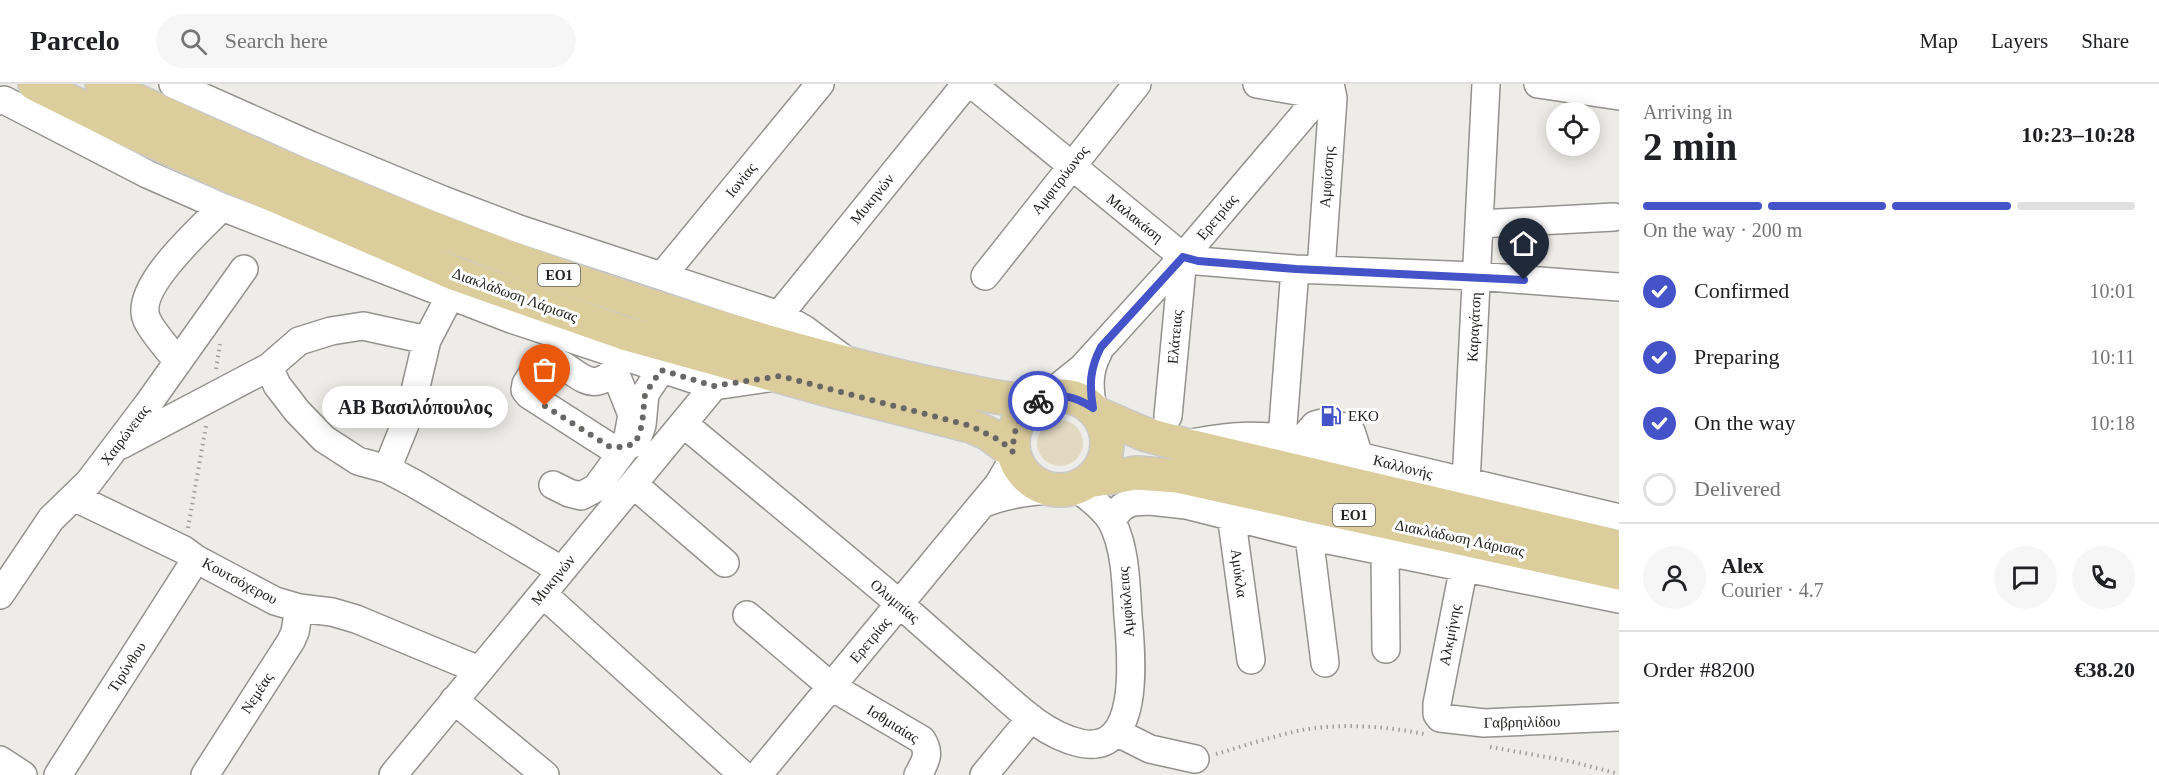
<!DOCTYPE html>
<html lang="en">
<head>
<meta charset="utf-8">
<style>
  body { margin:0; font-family:"Times New Roman",serif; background:#f6f6f6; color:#202124; height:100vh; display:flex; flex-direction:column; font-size:22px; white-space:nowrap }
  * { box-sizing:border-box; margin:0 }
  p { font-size:20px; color:#757577 }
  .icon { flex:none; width:33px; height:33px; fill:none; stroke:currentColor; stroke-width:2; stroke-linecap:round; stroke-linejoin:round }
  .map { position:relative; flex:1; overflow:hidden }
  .panel { display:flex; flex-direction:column; background:#fff; width:540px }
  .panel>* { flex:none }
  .tools { position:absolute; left:1546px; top:18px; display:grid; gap:12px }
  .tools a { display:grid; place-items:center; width:54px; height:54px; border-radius:50%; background:#fff; box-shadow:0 3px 15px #0003; font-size:30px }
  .pin { position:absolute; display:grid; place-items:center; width:51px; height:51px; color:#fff; margin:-62px -26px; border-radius:50% 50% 50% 0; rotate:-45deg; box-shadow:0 0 6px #0007 }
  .pin .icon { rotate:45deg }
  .courier { position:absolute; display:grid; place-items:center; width:60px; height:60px; margin:-30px; border:4px solid #4453c7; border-radius:50%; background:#fff; color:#222; box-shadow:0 2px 8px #0007 }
  .bubble { position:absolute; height:42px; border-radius:21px; background:#fff; box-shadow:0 3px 15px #0003; font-size:20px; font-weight:700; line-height:42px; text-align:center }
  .head em { font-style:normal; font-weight:700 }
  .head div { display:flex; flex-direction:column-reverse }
  .head { display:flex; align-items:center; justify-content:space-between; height:102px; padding:0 24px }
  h1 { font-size:39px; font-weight:700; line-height:45px }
  .bar { display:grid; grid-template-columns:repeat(4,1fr); gap:9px 6px; align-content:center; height:72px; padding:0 24px }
  .bar i { height:8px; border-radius:4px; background:#e0e0e0 }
  .bar .selected { background:#4453c7 }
  .bar p { grid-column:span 4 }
  .line { display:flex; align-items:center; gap:15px; padding:0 24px; border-top:2px solid #e0e0e0 }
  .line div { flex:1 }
  .round { display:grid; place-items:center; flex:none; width:63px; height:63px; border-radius:32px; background:#f6f6f6 }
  ol { padding:0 24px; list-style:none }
  li { display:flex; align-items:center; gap:18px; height:66px }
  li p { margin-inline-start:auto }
  li .icon { padding:6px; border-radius:50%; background:#4453c7; color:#fff; stroke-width:4 }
  li:last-child { color:#757577 }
  li i { width:33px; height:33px; border:3px solid #e0e0e0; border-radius:50% }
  header { display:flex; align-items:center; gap:36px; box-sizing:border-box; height:84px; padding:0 30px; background:#fff; border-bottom:2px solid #e0e0e0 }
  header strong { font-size:28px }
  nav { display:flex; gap:33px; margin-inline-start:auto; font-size:21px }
  .search { width:420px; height:54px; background:#f6f6f6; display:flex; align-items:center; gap:15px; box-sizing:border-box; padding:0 21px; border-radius:33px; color:#757577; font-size:22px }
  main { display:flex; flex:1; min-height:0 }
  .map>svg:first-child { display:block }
  .green { fill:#e1d9c1 }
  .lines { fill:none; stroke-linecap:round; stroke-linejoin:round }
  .minor-casing { stroke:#94928e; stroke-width:30 }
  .major-casing { stroke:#cac9c9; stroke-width:36 }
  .path { stroke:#a09f9c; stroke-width:4; stroke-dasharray:1.5 4.5; stroke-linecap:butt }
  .minor { stroke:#fff; stroke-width:27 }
  .major { stroke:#dccd9d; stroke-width:33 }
  .done { stroke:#696765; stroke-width:6; stroke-dasharray:0 10.8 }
  .route { stroke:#4453c7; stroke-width:8 }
  .labels { text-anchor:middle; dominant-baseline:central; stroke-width:6; stroke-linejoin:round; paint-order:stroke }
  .shield { fill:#fff; stroke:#646362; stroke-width:1.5 }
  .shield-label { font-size:14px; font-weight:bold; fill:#21201e }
  .street-label { font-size:15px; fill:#21201e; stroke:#fff }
  .poi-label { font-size:15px; fill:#21201e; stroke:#fff; text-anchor:start }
</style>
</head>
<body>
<header>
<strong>Parcelo</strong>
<div class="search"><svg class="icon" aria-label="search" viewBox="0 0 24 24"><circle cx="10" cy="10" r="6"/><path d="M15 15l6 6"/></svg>Search here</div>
<nav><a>Map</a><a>Layers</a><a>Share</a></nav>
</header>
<main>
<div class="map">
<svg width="1619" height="691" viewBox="0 0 1619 691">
  <rect width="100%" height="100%" fill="#eeece8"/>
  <path class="green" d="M1037 359a23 23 0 1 1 46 0a23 23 0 1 1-46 0Z"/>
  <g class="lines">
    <defs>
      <path id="minor" d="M173,0L310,61L443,116L519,145L779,231L804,245L844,275
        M972,0L1183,173L1198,177L1295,185L1476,192L1619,203
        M1257,0L1303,8L1330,0L1333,14L1321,186
        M1486,0L1466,399L1477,413L1502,436
        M1538,0L1619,12
        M0,17L4,16L147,90L222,123L511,235L714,302L775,293
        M1479,140L1614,133
        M662,192L820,0
        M985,192L1137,0
        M779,231L966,0
        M427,256L363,242L331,247L299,257L269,283L277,301L297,327L324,355L358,377L387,385L415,400L561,486
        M621,272L615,288C610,291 604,296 598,297C580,302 562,271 541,276L526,300L525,306L529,311L610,363H626L636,358L642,341L645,310L661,286
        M178,278C169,266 153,249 147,236C132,204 202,144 222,123
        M1046,313L1082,284L1183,173L1330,0
        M1093,324C1089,305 1088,287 1098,269
        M1168,332L1183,173
        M684,340C756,400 829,460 901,521C928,545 955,569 983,593C1011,617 1041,650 1080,659C1143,673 1131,567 1128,532C1126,502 1126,465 1112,438C1104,424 1089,413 1076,404
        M1282,354L1295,185
        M1300,358L1315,341L1322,339L1346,343L1351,347L1359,372
        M1186,360C1223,353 1244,350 1282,354L1619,434
        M121,361L269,283
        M387,385L410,328L427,256L450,212
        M633,400L725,479
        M553,401L569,409L581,412L596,404L626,363L632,331L615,288
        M76,414L184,466L196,475L275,517L299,524L332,528L356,535L479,586
        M1229,416L1251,576
        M982,420C1006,410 1029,407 1054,406
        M1111,436L1122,423L1132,418L1150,417L1186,421L1309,452L1619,515
        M1309,452L1325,579
        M1385,467L1386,565
        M1464,482L1437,620V630L1440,634L1484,639L1619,633
        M543,510L743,691
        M0,511L51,435L89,398L148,320L244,185
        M747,531L832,603L922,656C931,670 925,678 918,691
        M454,616L545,691
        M1116,648L1150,665L1195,675
        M0,676L23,691
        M58,691L196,475
        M205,691L291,557L295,548L299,524
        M393,691L714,302
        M758,691L982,420L998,401L1015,372
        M984,691L1031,634"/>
      <path id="major" d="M35,0L126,45L216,86L456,190L624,249L829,306L971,342L987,349L1013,368
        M102,0C315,104 537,191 765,257C818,272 870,286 924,298C961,306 998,315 1036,318
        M1013 359a47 47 0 1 1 94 0a47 47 0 1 1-94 0Z
        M1098,330L1144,350L1185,361L1619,463
        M1088,397L1136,389L1177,392L1619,489"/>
    </defs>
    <use href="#minor" class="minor-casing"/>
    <use href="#major" class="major-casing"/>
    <path class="path" d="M216,285L220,260
      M188,444L206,342
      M1490,663L1569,677L1619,690
      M1216,670C1244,662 1273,652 1302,646C1341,639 1385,642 1424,650"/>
    <use href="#minor" class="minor"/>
    <use href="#major" class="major"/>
  </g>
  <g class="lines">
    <path class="done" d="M545,322L610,363H626L636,358L642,341L645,310L661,286L714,302L780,292L971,342L1001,357L1013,368C1013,345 1019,330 1038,317"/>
    <path class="route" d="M1038,317C1058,308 1075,312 1093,324C1089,301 1090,284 1101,263L1183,173L1198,177L1296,185L1524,196"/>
  </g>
  <defs>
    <symbol id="fuel-bare" viewBox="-9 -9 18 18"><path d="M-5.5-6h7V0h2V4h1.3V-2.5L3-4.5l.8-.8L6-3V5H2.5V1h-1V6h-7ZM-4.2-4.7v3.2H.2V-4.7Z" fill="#4453c7" stroke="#fff" stroke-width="2.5" paint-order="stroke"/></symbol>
  </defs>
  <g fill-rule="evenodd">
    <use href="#fuel-bare" x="1316" y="317" width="30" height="30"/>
  </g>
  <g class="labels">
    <g class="shield">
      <rect x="538" y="180" width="42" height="22" rx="4.5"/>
      <rect x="1333" y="420" width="42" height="22" rx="4.5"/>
    </g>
    <g class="shield-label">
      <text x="559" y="191">ΕΟ1</text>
      <text x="1354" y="431">ΕΟ1</text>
    </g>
    <g class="street-label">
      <text transform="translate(1327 93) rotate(-86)">Αμφίσσης</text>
      <text transform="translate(741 96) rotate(-51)">Ιωνίας</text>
      <text transform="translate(1060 96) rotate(-52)">Αμφιτρύωνος</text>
      <text transform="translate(872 115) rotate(-51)">Μυκηνών</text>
      <text transform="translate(1217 133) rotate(-50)">Ερετρίας</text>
      <text transform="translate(1135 134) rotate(39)">Μαλακάση</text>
      <text transform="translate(515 211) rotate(20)">Διακλάδωση Λάρισας</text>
      <text transform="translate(1474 243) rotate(-87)">Καραγάτση</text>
      <text transform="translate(1175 253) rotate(-85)">Ελάτειας</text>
      <text transform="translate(125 351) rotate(-53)">Χαιρώνειας</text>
      <text transform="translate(1403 383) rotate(14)">Καλλoνής</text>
      <text transform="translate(1460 454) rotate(12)">Διακλάδωση Λάρισας</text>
      <text transform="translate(1239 489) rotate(82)">Αμύκλα</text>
      <text transform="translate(553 496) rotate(-51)">Μυκηνών</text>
      <text transform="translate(240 497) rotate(28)">Κουτσόχερου</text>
      <text transform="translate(895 517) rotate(40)">Ολυμπίας</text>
      <text transform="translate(1126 518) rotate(-95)">Αμφίκλειας</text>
      <text transform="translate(1450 551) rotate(-79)">Αλκμήνης</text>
      <text transform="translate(870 556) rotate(-50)">Ερετρίας</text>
      <text transform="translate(127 583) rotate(-57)">Τιρύνθου</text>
      <text transform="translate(257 609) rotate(-57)">Νεμέας</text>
      <text transform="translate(1522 638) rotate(-1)">Γαβρηιλίδου</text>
      <text transform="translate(893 640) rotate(32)">Ισθμιαίας</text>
    </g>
    <g class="poi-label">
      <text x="1348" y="332">EKO</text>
    </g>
  </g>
</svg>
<div class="tools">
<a><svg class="icon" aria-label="locate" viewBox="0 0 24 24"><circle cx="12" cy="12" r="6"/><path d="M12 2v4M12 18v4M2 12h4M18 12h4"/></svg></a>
</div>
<div class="pin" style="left:545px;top:322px;background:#ea580c"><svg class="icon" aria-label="bag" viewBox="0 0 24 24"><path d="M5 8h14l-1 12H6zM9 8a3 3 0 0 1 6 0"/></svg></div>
<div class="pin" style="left:1524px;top:196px;background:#1f2937"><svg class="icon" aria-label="home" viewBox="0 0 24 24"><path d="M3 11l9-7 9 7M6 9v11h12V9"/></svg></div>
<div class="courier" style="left:1038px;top:317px"><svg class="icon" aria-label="bike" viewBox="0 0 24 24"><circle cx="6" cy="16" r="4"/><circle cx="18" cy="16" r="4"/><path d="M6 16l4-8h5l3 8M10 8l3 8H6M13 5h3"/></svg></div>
<div class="bubble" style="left:322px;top:302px;width:186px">ΑΒ Βασιλόπουλος</div>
</div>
<section class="panel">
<div class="head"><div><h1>2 min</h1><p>Arriving in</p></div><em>10:23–10:28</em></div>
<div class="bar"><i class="selected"></i><i class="selected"></i><i class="selected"></i><i></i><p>On the way · 200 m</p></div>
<ol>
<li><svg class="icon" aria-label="check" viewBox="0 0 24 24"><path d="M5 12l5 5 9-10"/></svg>Confirmed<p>10:01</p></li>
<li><svg class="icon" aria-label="check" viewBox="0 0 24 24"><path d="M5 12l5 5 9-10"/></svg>Preparing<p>10:11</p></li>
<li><svg class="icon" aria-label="check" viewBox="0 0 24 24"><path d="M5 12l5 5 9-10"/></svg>On the way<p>10:18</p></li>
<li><i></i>Delivered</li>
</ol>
<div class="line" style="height:108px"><a class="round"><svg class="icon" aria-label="person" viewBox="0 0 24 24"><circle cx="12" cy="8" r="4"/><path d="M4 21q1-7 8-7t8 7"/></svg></a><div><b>Alex</b><p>Courier · 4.7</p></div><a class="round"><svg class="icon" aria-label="chat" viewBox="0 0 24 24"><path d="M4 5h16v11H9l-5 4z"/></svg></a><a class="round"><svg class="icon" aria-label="phone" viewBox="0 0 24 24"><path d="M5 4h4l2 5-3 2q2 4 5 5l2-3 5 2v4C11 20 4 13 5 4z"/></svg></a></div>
<div class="line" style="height:78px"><div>Order #8200</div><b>€38.20</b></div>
</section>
</main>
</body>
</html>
